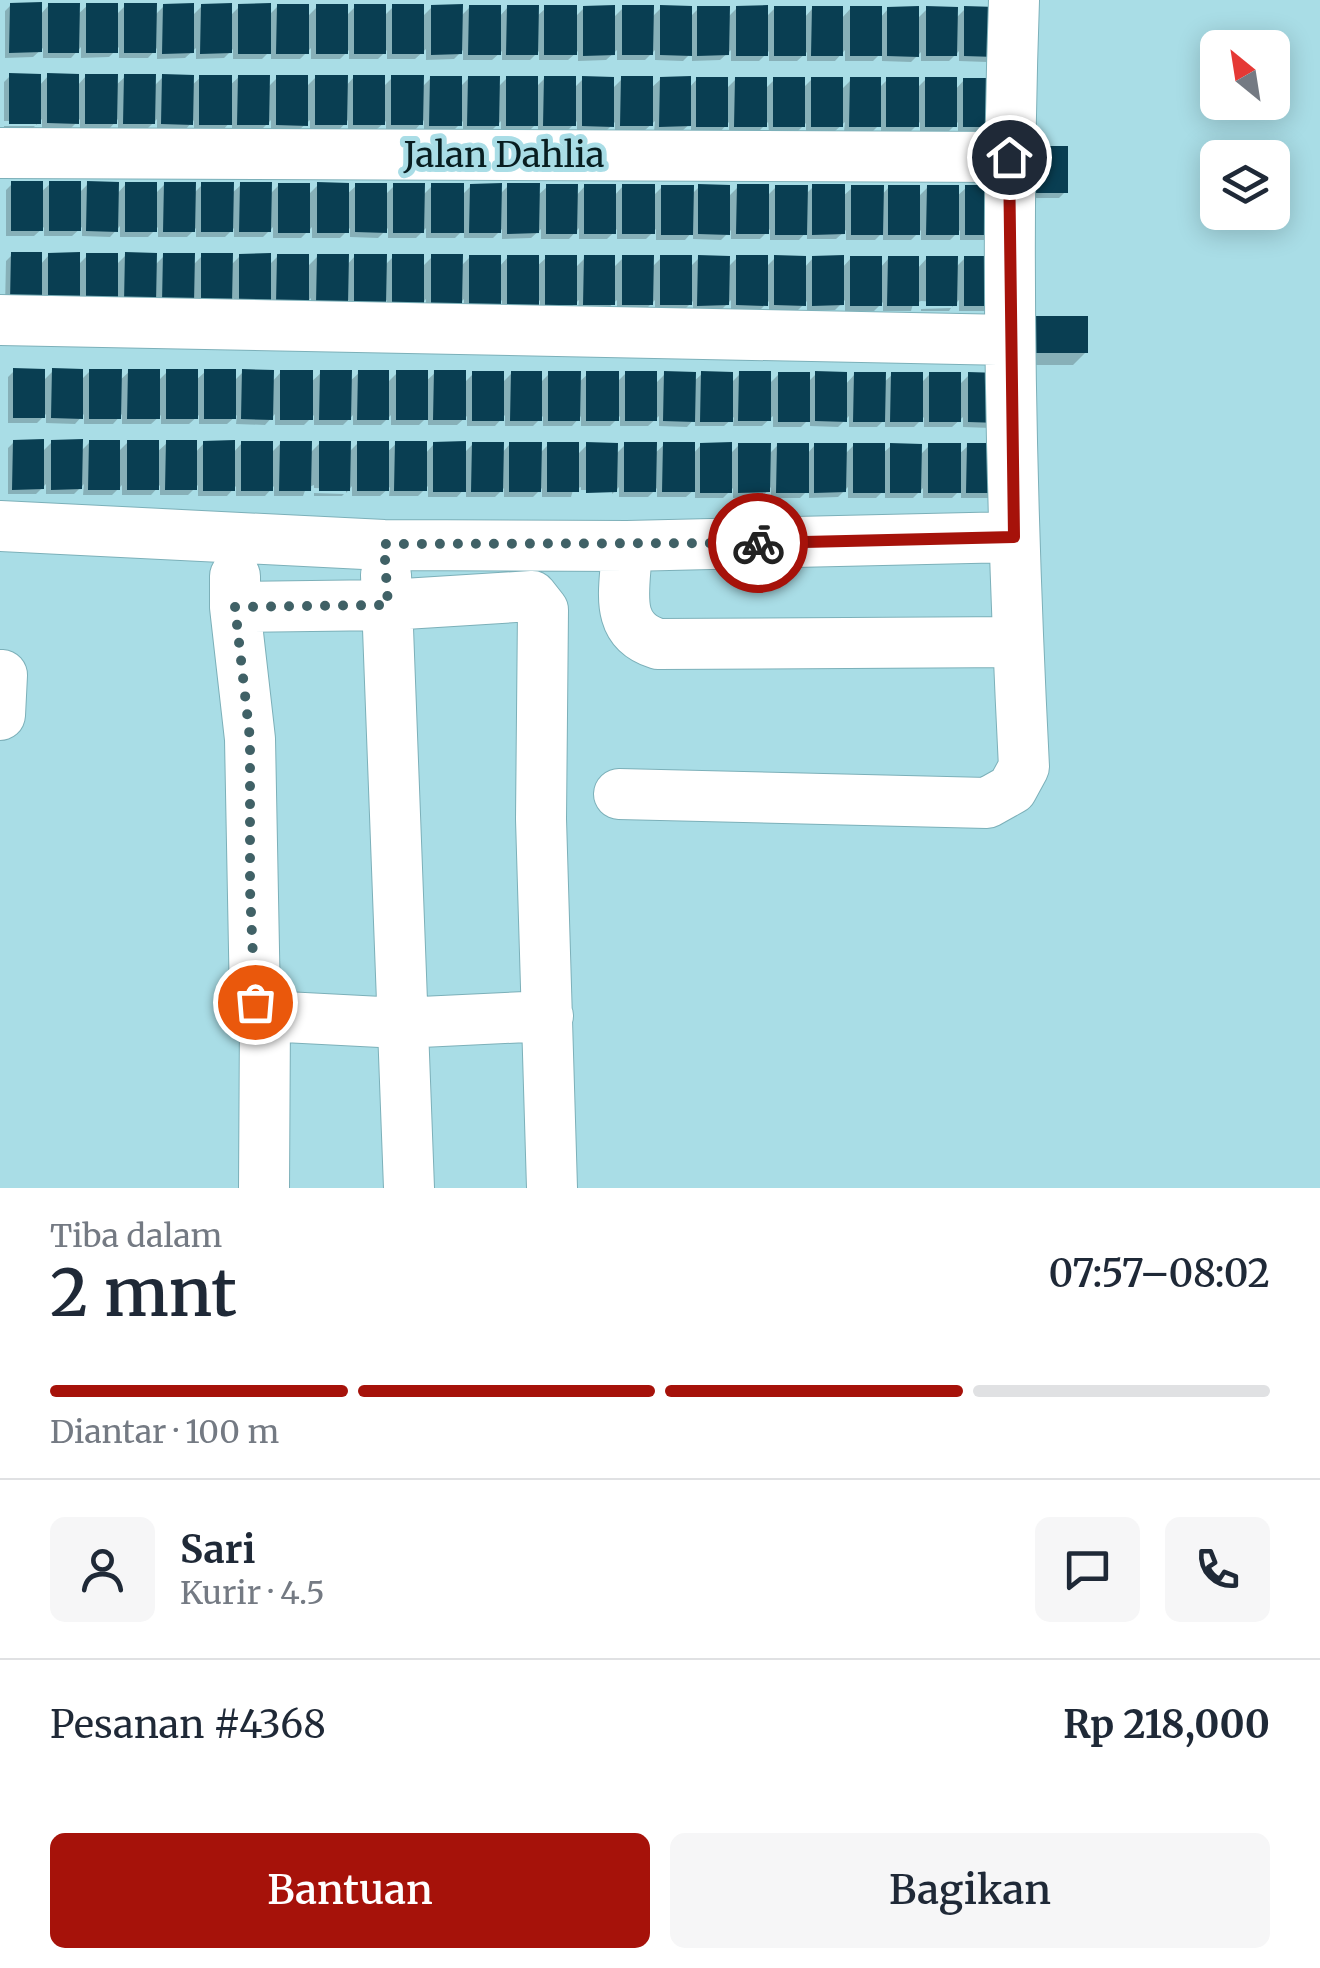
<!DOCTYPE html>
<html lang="id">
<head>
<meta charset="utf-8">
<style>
  body { margin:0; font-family:Merriweather,serif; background:#f6f6f7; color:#1f2937; height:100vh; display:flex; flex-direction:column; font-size:38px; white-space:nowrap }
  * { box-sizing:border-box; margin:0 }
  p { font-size:32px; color:#747a83 }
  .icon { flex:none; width:55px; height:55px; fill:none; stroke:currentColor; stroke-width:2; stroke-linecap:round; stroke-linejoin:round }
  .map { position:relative; height:1188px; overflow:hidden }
  .side { display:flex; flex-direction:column; background:#fff; flex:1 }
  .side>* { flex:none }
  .needle { width:65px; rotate:330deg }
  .buttons { position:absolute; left:1200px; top:30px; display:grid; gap:20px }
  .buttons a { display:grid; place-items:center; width:90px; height:90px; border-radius:15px; background:#fff; box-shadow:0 5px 25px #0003; font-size:50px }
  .pin { position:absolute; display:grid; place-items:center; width:85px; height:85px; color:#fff; margin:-42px; border:5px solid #fff; border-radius:50%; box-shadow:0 2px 10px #0007 }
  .courier { position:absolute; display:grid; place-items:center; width:100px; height:100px; margin:-50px; border:8px solid #a6120a; border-radius:50%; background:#fff; color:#222; box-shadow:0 2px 12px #0007 }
  .head em { font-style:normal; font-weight:600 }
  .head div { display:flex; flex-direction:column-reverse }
  .head { display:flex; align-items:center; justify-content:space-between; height:170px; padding:0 50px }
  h1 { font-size:65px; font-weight:600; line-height:75px }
  .bar { display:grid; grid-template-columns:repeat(4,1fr); gap:15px 10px; align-content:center; height:120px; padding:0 50px }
  .bar i { height:12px; border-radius:8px; background:#e0e1e3 }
  .bar .on { background:#a6120a }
  .bar p { grid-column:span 4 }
  .line { display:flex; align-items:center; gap:25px; padding:0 50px; border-top:2px solid #e0e1e3 }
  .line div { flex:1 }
  .round { display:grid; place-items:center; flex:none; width:105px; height:105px; border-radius:15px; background:#f6f6f7 }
  .button { display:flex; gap:20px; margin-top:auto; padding:20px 50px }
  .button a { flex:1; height:115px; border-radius:15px; background:#a6120a; color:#fff; font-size:40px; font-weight:600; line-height:115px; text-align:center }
  .button a+a { background:#f6f6f7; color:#1f2937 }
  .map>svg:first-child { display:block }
  .shadow { fill:#0003 }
  .building { fill:#093e52 }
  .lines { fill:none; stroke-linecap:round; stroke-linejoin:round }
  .minor-casing { stroke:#7cb0b9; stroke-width:52 }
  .minor { stroke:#fff; stroke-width:50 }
  .done { stroke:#406166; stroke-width:10; stroke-dasharray:0 18 }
  .route { stroke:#a6120a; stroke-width:12 }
  .labels { text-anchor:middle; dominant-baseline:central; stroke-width:10; stroke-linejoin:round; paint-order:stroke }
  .street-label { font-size:35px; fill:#081e21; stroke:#a9dde6 }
</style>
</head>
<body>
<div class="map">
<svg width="1320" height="1188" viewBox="0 0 1320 1188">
  <rect width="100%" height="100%" fill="#a9dde6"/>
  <path class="shadow" d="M11,5L40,15L49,5L77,15L87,6L116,15L125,6L154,16L164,6L192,16L202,6L230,16L240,6L268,16L278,6L307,17L317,7L346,16L355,7L384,16L393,7L422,17L432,7L460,17L470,7L499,17L508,7L536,17L546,8L574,18L584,8L613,18L623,8L651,18L661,8L690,17L698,9L727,18L737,8L765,18L775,8L804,18L813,8L841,19L851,8L880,18L888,9L917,19L927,9L955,19L965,9H994L987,62L959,61V51L949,61H921V52L911,62L882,61V52L873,61H845V50L835,61H807V52L797,61H769V51L759,61H731V50L720,60L692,61V52L683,61L655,60V50L645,60H617V50L606,60L578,61V51L568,60H539V51L530,60H502V51L492,60H463V50L454,59L426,60V49L415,59H387V50L378,59H349V50L340,59H311V48L300,59H271V50L262,59H233V49L224,58L196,59V48L185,58L157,59V48L148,58H119V47L109,57L81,58V47L71,58H43V48L33,57L5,58V11Z
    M10,76L39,86L48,76L77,86L86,76L115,86L125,77L154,86L163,77L191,86L201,77L229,86L239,77L267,88L277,78L305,88L316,77L345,87L354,77L383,87L392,78L421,88L431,78L460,87L469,78L497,88L507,78L535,88L545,78L573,89L583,79L612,89L622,79L650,89L661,79L689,88L697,79L726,89L736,79L765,89L774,80L803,88L812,79L841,90L851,80L879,88L887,80L916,89L926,79L955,90L964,80H993L987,132H958V122L948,132H920V122L910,132H881V123L872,132H844L845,122L834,132H806V123L797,132H769L768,122L758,132H729V122L720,132H691V123L682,131L654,132L655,121L644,131H615V122L605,132L577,131V121L567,131H538V122L529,131H501V121L491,131H463V121L453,131H424V120L415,130H386V121L376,130H348V120L339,130H310V120L299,130H271V120L261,130H232V120L223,130H194V120L185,130L157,129V119L147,129H118V119L109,129H80V119L70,129L42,128V119L36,125V121H4V82Z
    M4,126H35L32,129L4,128Z
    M1034,149L1065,192L1059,198H1028Z
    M12,184L40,193L50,184L79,193L88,184L116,195L126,184L155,194L165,184L193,194L202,185L231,194L241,185L269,195L279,185L308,195L318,185L346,195L356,186L385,195L394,186L422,196L432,186L461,196L471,186L499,195L508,186L537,196L547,187L575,197L585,186L614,196L623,186L652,197L662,187L691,195L699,187L728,197L738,187L766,197L776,187L805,195L813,187L842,197L852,188L881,196L889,187L918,197L928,187L956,197L966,188L989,240H960V230L950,240H921V230L911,240H883V232L875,240H846V230L836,239H807V231L799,240H770V229L760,239H731V230L721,240L693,239V231L685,240H656V229L646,239H617V229L607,239H579V228L569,239H541V229L531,238L502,239V229L493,238H464V229L455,238H426V228L416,238H388V228L378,238L350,237V228L340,238H312V227L301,238H273V227L263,237H234V228L225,237H196V228L187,237H158V227L148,237H120V226L110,237L82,236V227L72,236H44V227L34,236H6V190Z
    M12,255L40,265L49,255L78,265L88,255L116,265L126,255L154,266L164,256L192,266L202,256L230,266L240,256L268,266L278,256L307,267L318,256L346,266L355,256L384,266L394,256L422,267L432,257L460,267L470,257L499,267L508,257L536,267L546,258L575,268L585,258L613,268L623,258L651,268L661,258L690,267L699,258L727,268L737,258L765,268L775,258L804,268L813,258L842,268L851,258L880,268L889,258L917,269L927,258L955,268L965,258L987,311H959V300L952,307V303L921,301L913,304L911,311H883V302L874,311H845V300L835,310L807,311V301L797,311L769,310V301L759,311L731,310V300L721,310H693V301L684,310H655V300L645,310H617V300L606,310H578L579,300L568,310H540V300L531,310H502V300L492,310L464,309V299L454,309H426V299L416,309H387V300L378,309H349V300L340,309H311V298L300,309H271L272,299L262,309L234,308V298L224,308H196V298L186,308H119V297L109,307H5L6,261Z
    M951,308L949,311H921V309Z
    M1019,331L1086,352L1073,365H1019Z
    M14,371L43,381L53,371L81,380L90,371L119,381L129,372L158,381L167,372L195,381L205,372L234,381L243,372L271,383L281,372L310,383L321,373L349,382L359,373L387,383L397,373L425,382L435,373L464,383L473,374L501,384L512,373L540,383L549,374L578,383L588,374L616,383L626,373L655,384L665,374L693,382L702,374L730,384L740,374L769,384L779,374L807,383L816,374L845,385L855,374L883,383L892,375L920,384L930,374L959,385L969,375L991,428L963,427V417L952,427H924V417L914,427H885V419L877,427H849V416L838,427L810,426V418L801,427H773V416L762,426H733L734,417L724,426H695V418L687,427L659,426V416L648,426H620V416L610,426H581V416L572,426H543V416L533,426H505V415L495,426H467V416L457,425H428V416L419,425H391V415L381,425H353V415L343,425H314V415L304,425H275V414L265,425L236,424L237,415L227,424H199V415L189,424H161V415L151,424H122V414L113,424H84V414L75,424L46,423V414L37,423H8V377Z
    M14,442L42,452L52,442L80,452L90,442L118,452L128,442L156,453L167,443L195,453L204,443L233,453L242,443L271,453L281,443L309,454L320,443L348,453L358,443L386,453L396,444L425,454L434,444L463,454L473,444L501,454L510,444L539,454L549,444L577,455L587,445L615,455L625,445L654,454L664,445L693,454L701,445L729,455L739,445L768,455L778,445L807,454L815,445L844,455L854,445L882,454L891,446L919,456L929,446L958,455L968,446H997L990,498H961V489L952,498H923V488L913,498H885V489L876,498H848V487L838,497L809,498V489L800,498H771V487L762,497L733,498V488L723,498H695V489L686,497H657V488L648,497H619V487L612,494V490H581V487L573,490L571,497H542V488L533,497H504V488L495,497H466V487L457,497H428V486L418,496H389L390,487L380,496H352V486L346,493V489L314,488V485L306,488L303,496H274V486L265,496H236V486L227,496H198V485L188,495H160V485L151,495H122V485L112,495H83L84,484L74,494H46V484L36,494H8V448Z
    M314,493L344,494L342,496H314Z"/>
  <path class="building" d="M42,2V52L9,53L10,3Z
    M48,3H80L79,53H48Z
    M86,3H118V53H86Z
    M124,3H157L156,53H124Z
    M194,3V53L162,54L163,4Z
    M232,3V53L200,54L201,4Z
    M271,3V54H238V4Z
    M277,4H309V54H276Z
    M316,4H348V54H316Z
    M354,4H386V54H354Z
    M392,4H424V54H392Z
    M463,4L462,54L431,55V5Z
    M469,5H501V55H468Z
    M507,5H539L538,55H506Z
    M544,5H577V55H544Z
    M615,5V55L583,56V6Z
    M622,5H654L653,55H622Z
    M660,5L692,6V56L660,55Z
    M768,5V56H736V6Z
    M697,6H730L729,55L697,56Z
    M774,6H806V56H774Z
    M812,6H843V56H811Z
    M850,6H882V56H850Z
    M919,6V57L887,56V7Z
    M926,6L958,7L957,56H926Z
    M964,6L996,7V57L964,56Z
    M9,73L41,74V124H9Z
    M47,73L79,74V124L47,123Z
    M85,74H118L117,124H85Z
    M124,74H156L155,124H123Z
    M162,74L194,75L193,125L161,124Z
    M199,75H232V125H199Z
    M238,75H270L269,125H237Z
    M276,75H308V126L276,125Z
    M315,75H348L347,125H315Z
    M353,75H385V125H353Z
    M391,75H424L423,125H391Z
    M430,76H462V126H429Z
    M468,76H500L499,126H467Z
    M506,76H538V126H506Z
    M544,76H576V126H543Z
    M582,76L614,77V127L582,126Z
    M621,76H653V126H620Z
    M691,76V126L659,127L660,77Z
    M696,77H728V127H696Z
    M735,77H767V127H734Z
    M773,77H805V127H773Z
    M811,77H843V127H811Z
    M850,77H881V127H849Z
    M886,77H919V127H886Z
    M925,77H957V127H925Z
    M963,78H996L995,127H963Z
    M1033,146H1068V193H1033Z
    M11,181H43V231H11Z
    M49,181H81V231H49Z
    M87,181L119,182L118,232L86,231Z
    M125,182H157V232H125Z
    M164,182H196L195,232H163Z
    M201,182H234L233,232H201Z
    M240,182H272L271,232H239Z
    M317,182L349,183V233H317Z
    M278,183H310V233H278Z
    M355,183H387V233L355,232Z
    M393,183H425L424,233H393Z
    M431,183H464V233H431Z
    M502,183L501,233H469L470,184Z
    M507,183H540L539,233L507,234Z
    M546,184H578L577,234H546Z
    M584,184H616V234H584Z
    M622,184H655V234H622Z
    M698,184L730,185V235L698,234Z
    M737,184H769V234H736Z
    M812,184H845V234L812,235Z
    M661,185H694L693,235H661Z
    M775,185H808L807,235H775Z
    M851,185H884L883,235H851Z
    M888,185H920V235H888Z
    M927,185H959V235H926Z
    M965,185H998L997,235H965Z
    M11,252H42V302H10Z
    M80,252V302L48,303V253Z
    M125,252L157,253L156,303H124Z
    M86,253H118V302L86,303Z
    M163,253H195L194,303H162Z
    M201,253H233L232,303H201Z
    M271,253V304L239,303V254Z
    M277,254H309V304H276Z
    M317,254H349L348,304H316Z
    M354,254H387L386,304H354Z
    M392,254H424V304H392Z
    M431,254H463L462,304H431Z
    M469,255H501V305L469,304Z
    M507,255H539V305H507Z
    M545,255H577V305H545Z
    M584,255H615V305H583Z
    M622,255H654L653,305H622Z
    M660,255H692V305H660Z
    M698,255L730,256L729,305L697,306Z
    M736,255H768V306L736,305Z
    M774,255L806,256V306L774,305Z
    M844,255V305L812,306V256Z
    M850,256H882V306H850Z
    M888,256H919V306H887Z
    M926,256H958L957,306H926Z
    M964,256H996V306H964Z
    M1031,316H1088V353H1031Z
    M13,368L45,369V418H13Z
    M52,368L83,369V419L51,418Z
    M89,369H122L121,419H89Z
    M128,369H160V419H127Z
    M166,369H198V419H166Z
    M204,369H236V419H204Z
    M242,369L274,370L273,420L241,419Z
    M280,370H313V420H280Z
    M320,370H352L351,420H319Z
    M358,370H389V420H357Z
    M396,370H428V420H396Z
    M434,370H466V420H433Z
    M472,371H504V421H472Z
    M511,371H542V421H510Z
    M548,371H581L580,421H548Z
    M586,371H619V421H586Z
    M625,371H657V421H625Z
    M664,371L696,372L695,422L663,421Z
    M701,371L733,372V422H700Z
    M739,371H771V421H738Z
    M815,371L847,372V422L815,421Z
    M778,372H810V422H778Z
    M854,372H886L885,422H853Z
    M891,372H923V422H890Z
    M929,372H961V422H929Z
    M968,372L1000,373V423L968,422Z
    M44,439V489L12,490L13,440Z
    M83,439L82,489L51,490V440Z
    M89,440H120V490H88Z
    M127,440H159V490H127Z
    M166,440H197V490H165Z
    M235,440V491H203V441Z
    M241,441H273V491H241Z
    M280,441H312L311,491H279Z
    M319,441H351L350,491H319Z
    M357,441H389V491H357Z
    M395,441H427V491H394Z
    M466,441V492H433V442Z
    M472,442H504L503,492H471Z
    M509,442H542L541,492H509Z
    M547,442H579V492H547Z
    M586,442L618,443L617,492L586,493Z
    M624,442H657L656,492H624Z
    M663,442H695V492H662Z
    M732,442V493H700V443Z
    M738,443H771L770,492L738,493Z
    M777,443H809V493H776Z
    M814,443H847L846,492L814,493Z
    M853,443H885V493H853Z
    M890,443L922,444L921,493H890Z
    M928,443H961V493H928Z
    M967,443H999V493H966Z"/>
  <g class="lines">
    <defs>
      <path id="minor" d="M0,153L1009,157
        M0,320L1010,340
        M0,526L384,545L627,546L1014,537
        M627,546C626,587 611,629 658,644L1018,642
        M386,575L409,1188
        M235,576V607L250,739L255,1002L265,1016L400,1023L548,1016
        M235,607L388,605L532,596L543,610L541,819L552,1188
        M0,715L2,675
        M619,794L987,803L1012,789L1024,767C1011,511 1005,256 1014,0
        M264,1188L265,1016"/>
    </defs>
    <use href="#minor" class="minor-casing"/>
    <use href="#minor" class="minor"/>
  </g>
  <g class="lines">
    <path class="done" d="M255,1002L250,890V739L235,607L388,605L384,544L758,543"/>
    <path class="route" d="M758,543L1014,537L1009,157"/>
  </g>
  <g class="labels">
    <g class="street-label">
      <text x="504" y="155">Jalan Dahlia</text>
    </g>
  </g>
</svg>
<div class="buttons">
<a><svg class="needle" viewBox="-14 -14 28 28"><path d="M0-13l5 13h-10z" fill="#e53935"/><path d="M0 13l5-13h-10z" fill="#747a83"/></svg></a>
<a><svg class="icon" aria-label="layers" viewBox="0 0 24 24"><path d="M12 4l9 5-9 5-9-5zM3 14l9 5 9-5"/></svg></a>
</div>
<div class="pin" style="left:255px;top:1002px;background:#ea580c"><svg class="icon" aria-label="bag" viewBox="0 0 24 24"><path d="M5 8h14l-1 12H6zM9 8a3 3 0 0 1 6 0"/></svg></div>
<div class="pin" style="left:1009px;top:157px;background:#1f2937"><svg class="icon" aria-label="home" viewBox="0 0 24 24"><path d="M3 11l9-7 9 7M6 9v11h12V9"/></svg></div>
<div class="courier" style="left:758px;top:543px"><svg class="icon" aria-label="bike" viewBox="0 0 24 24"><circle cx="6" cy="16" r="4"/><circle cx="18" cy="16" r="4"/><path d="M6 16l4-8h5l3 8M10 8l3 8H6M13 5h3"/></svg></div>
</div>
<section class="side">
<div class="head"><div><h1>2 mnt</h1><p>Tiba dalam</p></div><em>07:57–08:02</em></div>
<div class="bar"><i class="on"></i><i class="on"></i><i class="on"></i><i></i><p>Diantar · 100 m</p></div>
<div class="line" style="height:180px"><a class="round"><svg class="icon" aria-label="person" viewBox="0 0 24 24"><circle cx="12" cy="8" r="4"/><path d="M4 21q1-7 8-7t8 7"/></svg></a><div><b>Sari</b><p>Kurir · 4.5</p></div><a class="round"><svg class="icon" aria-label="chat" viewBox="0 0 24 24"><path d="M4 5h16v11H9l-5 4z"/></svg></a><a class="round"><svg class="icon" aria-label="phone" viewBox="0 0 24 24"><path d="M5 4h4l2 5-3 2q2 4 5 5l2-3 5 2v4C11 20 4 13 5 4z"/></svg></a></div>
<div class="line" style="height:130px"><div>Pesanan #4368</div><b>Rp 218,000</b></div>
<div class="button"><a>Bantuan</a><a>Bagikan</a></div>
</section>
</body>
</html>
